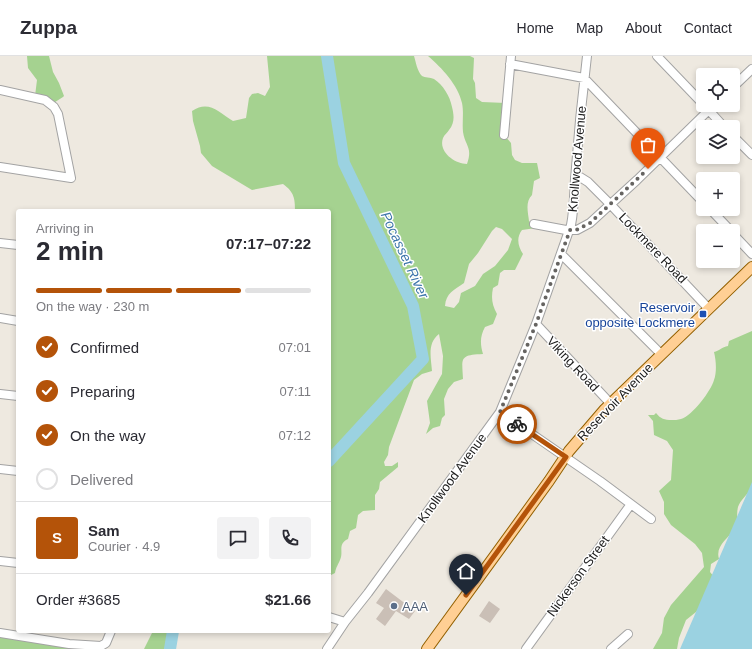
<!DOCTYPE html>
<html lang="en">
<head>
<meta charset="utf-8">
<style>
  body { margin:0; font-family:Helvetica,sans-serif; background:#f2f2f3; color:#2b2b33; height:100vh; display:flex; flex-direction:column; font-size:15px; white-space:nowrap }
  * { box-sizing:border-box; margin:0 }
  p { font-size:13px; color:#7c7c81 }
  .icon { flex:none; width:22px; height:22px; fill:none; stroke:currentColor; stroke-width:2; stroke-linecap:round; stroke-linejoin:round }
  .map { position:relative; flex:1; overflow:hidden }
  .drawer { position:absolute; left:16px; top:153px; width:315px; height:424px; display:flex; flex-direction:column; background:#fff; border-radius:4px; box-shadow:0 2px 6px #0003 }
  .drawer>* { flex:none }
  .tools { position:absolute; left:696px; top:12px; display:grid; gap:8px }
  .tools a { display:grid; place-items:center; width:44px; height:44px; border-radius:4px; background:#fff; box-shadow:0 2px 6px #0003; font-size:20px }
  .pin { position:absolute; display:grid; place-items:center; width:34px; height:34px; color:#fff; margin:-41px -17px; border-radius:50% 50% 50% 0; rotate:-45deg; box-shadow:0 0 4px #0007 }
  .pin .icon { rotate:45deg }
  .courier { position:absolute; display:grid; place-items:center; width:40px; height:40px; margin:-20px; border:3px solid #b45309; border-radius:50%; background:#fff; color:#222; box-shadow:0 1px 5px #0007 }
  .headline em { font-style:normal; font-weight:700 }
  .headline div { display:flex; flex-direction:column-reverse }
  .headline { display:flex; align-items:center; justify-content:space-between; height:68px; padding:0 20px }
  h1 { font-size:26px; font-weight:700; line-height:30px }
  .bar { display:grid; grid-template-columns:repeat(4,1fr); gap:6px 4px; align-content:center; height:48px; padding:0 20px }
  .bar i { height:5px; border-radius:3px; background:#e1e1e2 }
  .bar .active { background:#b45309 }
  .bar p { grid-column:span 4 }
  .line { display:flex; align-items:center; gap:10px; padding:0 20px; border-top:1px solid #e1e1e2 }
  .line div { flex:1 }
  .round { display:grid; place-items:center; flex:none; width:42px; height:42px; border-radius:4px; background:#f2f2f3 }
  ol { padding:0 20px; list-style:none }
  li { display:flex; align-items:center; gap:12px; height:44px }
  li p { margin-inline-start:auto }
  li .icon { padding:4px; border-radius:50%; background:#b45309; color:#fff; stroke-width:4 }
  li:last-child { color:#7c7c81 }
  li i { width:22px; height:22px; border:2px solid #e1e1e2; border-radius:50% }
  header { display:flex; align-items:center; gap:24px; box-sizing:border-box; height:56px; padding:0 20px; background:#fff; border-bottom:1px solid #e1e1e2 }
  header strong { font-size:19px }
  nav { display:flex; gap:22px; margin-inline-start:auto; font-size:14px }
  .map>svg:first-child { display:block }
  .forest { fill:#a5d290; fill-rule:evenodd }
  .water { fill:#9bd2e1 }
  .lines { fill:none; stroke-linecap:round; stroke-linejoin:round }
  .river { stroke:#9bd2e1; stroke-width:12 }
  .building { fill:#cabfb6 }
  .minor-casing { stroke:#a3a3a3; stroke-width:10 }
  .major-casing { stroke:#936000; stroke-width:12 }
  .minor { stroke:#fff; stroke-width:8 }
  .major { stroke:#ffcf94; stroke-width:10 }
  .done { stroke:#666461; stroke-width:4; stroke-dasharray:0 7.2 }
  .route { stroke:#b45309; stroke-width:5 }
  .transit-dot { fill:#1a4fb4; stroke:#fff; stroke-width:1.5 }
  .service-dot { fill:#5c6f8a; stroke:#fff; stroke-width:1.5 }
  .labels { text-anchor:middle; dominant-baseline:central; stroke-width:3; stroke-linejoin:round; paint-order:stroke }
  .street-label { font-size:13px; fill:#1c1c1c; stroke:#fff }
  .transit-label { font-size:13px; fill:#164399; stroke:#fff; text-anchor:end }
  .service-label { font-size:13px; fill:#4e5e75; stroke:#fff; text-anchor:start }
  .water-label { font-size:14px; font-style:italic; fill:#3e76ab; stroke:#fff }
</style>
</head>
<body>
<header>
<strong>Zuppa</strong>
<nav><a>Home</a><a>Map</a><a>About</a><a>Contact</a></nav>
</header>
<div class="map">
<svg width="752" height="593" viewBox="0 0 752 593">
  <rect width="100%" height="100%" fill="#eee9e0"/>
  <path class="forest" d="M27,0H49L53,16L59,27L64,40L63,41L52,48L35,40L37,24L28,12Z
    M267,0H414C416,6 417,15 422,20C425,22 430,21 434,23C443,29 450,40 452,51C454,59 455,67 449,74C448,76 444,79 443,82C438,96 455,108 467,108C473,91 465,90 463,76C462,66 464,57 462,47C458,29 442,12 428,0H470L474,2L473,23L475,27L476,42L482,46L506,47L504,79L511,87L512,99L515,104L522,107H537L540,122L534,125L532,139C525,146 528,156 529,165L536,172L522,174C516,182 518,190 523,198L515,214H504L500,217L498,229L493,232C491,242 492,249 497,258L493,268L485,271C480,280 480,288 483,298C459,299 462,302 463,323L454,326L448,333L444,343L445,359L442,362L440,370L433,372L426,378L430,367L427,345L442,318L443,300L439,278C427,287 431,302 432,315L422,318L414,324L389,391L388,399L384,406L385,410H392L398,406V411L380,426L379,433L375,439V454L363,455L358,459L356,472L350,475L348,483C337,488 344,496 340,504C338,509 336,511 335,517L329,520V155H295C295,142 294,136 283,128L252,134L212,110L201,97L200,90L193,65L192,55C209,44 218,56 233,65L246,62L249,42L252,38L258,37L265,40L270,31ZM496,171L502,173L512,183L508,194L495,210L483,218L475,230L461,237L459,246L454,252L445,250C446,237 454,234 464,227L469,208L478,197L492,175Z
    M752,275V433C747,438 740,445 738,451C736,459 739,467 734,473C728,483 715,490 719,503L711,508L710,516L715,522L705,546L696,556L686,564L679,582L677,593H653L662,577L664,562L671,549L704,511L702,497L695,488L671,469L664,458V446L659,435L671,424L673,394L667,385L654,379L653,365L648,359H654L656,357C661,363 664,364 672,364C674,364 678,364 681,363C692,360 711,335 714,324C717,316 716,304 714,296C719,295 722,291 728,290L729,285Z
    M153,575H177L176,587L173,593H144Z
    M0,577L80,589V593H0Z"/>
  <path class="water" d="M752,426V593H680Z"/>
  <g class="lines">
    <path class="river" d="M327,0L344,107L413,250L423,303L329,405
      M170,593L173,575"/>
  </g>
  <path class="building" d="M386,533L415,555L409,563L396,555L385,570L376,563L384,552L376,547Z
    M489,545L500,553L490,567L479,560Z"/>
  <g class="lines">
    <defs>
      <path id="minor" d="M657,0L703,48
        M510,8L584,22L703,146
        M733,31L752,13
        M0,34L45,44L54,51L58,58L71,122L0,111
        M706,51L724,71
        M504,79L511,0
        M733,80L752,99
        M575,121H580L588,126L611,149L709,253
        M710,153L731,175
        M534,168L566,174H577L590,167L637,124L714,49
        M733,178L752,198
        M0,187L18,189
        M561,198L661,298
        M0,262L18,265
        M536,268L610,347
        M0,338L18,340
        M500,356L600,425L651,463
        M0,413L18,415
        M0,505L18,507
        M329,561L345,566
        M0,577L69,588L101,590L106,587L111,575
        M327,593L345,566L368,537L500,356L536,268L571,169C574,154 574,139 575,123C578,82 582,41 587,0
        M526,593L631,448
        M611,593L628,578"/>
      <path id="major" d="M427,593L549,425L569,395L605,353L752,211"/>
    </defs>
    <use href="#minor" class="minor-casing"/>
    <use href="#major" class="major-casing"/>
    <use href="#minor" class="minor"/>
    <use href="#major" class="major"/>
  </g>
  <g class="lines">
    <path class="done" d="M517,368L500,356L536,268L570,174H576L590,167L648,113"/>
    <path class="route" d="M466,539L566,401L517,368"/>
  </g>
  <rect class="transit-dot" x="699" y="254" width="8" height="8" rx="2"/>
  <circle class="service-dot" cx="394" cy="550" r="4"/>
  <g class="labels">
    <g class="street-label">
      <text transform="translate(577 103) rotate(-85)">Knollwood Avenue</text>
      <text transform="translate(653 192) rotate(46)">Lockmere Road</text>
      <text transform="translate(573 308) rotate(47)">Viking Road</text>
      <text transform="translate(615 346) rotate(-46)">Reservoir Avenue</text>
      <text transform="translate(452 422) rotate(-54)">Knollwood Avenue</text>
      <text transform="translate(578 520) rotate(-54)">Nickerson Street</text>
    </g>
    <g class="transit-label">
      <text x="695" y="251">Reservoir<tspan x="695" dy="15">opposite Lockmere</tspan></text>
    </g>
    <g class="service-label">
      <text x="402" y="550">AAA</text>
    </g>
    <g class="water-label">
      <text transform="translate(405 199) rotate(65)">Pocasset River</text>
    </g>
  </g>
</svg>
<div class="tools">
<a><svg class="icon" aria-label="locate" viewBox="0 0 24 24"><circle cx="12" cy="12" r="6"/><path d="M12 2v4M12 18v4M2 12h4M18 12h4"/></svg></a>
<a><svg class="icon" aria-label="layers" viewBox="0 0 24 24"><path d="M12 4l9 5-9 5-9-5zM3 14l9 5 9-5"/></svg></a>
<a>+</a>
<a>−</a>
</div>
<div class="pin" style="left:648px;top:113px;background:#ea580c"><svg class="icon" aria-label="bag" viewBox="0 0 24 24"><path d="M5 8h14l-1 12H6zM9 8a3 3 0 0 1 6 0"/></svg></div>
<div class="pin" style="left:466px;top:539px;background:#1f2937"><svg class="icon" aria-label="home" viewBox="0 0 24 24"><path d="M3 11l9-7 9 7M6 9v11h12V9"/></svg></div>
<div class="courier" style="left:517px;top:368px"><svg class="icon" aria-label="bike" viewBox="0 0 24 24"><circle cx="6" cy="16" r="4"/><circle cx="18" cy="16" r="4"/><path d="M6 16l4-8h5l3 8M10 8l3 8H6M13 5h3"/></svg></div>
<section class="drawer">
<div class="headline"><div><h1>2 min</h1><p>Arriving in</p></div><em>07:17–07:22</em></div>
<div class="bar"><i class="active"></i><i class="active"></i><i class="active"></i><i></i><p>On the way · 230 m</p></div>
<ol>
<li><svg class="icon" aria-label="check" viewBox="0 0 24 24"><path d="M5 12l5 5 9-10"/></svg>Confirmed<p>07:01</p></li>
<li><svg class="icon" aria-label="check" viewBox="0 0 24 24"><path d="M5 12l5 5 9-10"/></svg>Preparing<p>07:11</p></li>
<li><svg class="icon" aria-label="check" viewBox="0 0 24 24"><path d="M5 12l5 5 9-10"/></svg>On the way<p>07:12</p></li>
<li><i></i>Delivered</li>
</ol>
<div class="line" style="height:72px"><b class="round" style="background:#b45309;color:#fff">S</b><div><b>Sam</b><p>Courier · 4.9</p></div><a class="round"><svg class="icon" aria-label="chat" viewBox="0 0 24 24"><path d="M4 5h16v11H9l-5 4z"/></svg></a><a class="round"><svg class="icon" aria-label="phone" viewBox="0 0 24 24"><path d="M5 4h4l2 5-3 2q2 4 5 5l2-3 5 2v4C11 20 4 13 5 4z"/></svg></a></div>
<div class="line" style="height:52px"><div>Order #3685</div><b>$21.66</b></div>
</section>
</div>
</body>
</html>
